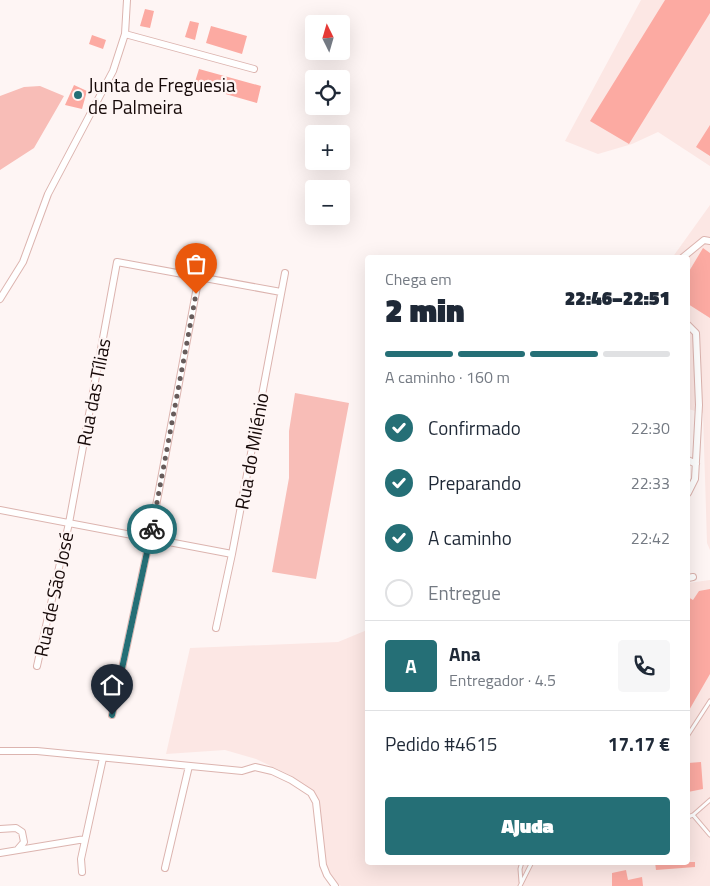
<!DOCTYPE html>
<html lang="pt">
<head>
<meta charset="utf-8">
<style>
  body { margin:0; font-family:"Titillium Web",sans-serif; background:#f6f6f7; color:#1f2937; height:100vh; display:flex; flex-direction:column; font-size:19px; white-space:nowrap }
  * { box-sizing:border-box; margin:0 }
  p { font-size:16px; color:#747a83 }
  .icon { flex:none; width:28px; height:28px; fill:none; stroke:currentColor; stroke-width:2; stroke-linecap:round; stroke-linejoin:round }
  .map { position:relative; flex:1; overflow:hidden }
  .panel { position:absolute; left:365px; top:255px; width:325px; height:610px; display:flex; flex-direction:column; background:#fff; border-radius:5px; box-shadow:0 5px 20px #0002 }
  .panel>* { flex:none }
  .needle { width:32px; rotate:355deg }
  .fabs { position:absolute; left:305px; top:15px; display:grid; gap:10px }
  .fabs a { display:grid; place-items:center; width:45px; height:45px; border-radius:5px; background:#fff; box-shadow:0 5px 20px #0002; font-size:25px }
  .pin { position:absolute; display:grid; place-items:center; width:42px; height:42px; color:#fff; margin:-51px -21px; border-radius:50% 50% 50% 0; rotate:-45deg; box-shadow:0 0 5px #0007 }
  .pin .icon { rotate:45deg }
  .courier { position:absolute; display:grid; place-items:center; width:50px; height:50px; margin:-25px; border:4px solid #256f76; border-radius:50%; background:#fff; color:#222; box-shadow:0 1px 6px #0007 }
  .overview em { font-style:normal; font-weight:800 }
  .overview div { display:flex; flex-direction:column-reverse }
  .overview { display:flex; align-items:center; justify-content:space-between; height:85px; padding:0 20px }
  h1 { font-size:32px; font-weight:800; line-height:38px }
  .bar { display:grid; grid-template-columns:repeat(4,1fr); gap:8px 5px; align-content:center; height:60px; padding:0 20px }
  .bar i { height:6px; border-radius:4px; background:#e0e1e3 }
  .bar .selected { background:#256f76 }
  .bar p { grid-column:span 4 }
  .line { display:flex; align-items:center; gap:12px; padding:0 20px; border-top:1px solid #e0e1e3 }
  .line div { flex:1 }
  .round { display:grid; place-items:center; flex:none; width:52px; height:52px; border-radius:5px; background:#f6f6f7 }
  ol { padding:0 20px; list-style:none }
  li { display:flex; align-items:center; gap:15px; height:55px }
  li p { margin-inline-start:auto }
  li .icon { padding:5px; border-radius:50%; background:#256f76; color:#fff; stroke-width:4 }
  li:last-child { color:#747a83 }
  li i { width:28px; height:28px; border:2px solid #e0e1e3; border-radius:50% }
  .action { display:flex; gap:10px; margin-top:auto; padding:10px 20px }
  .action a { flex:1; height:58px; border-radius:5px; background:#256f76; color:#fff; font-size:20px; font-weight:800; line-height:58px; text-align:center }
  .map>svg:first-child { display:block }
  .built { fill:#fce7e4 }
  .green { fill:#f8bdb7 }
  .building { fill:#fcaaa2 }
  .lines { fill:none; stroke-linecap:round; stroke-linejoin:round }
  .lane-casing { stroke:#dcb4af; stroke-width:5 }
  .street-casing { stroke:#dcb4af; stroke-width:8 }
  .lane { stroke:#fff; stroke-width:3 }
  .street { stroke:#fff; stroke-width:6 }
  .done { stroke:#675c5b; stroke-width:5; stroke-dasharray:0 9 }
  .route { stroke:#256f76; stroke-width:6 }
  .poi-dot { fill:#256f76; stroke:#fef5f4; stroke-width:2 }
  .labels { text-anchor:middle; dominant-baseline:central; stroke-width:4.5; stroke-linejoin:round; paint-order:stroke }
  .poi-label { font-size:19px; fill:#160908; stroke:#fef5f4; text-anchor:start }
  .street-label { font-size:19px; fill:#160908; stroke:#fef5f4 }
</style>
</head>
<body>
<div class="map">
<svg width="710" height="886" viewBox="0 0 710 886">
  <rect width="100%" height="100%" fill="#fef5f4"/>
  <path class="built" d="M641,0H710V166L658,132L632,144L598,154L565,141Z
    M710,205V550L707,543L703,413L688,409V258H672Z
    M710,580V886H341L330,879L321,844L316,795L290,775L256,759L225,750L166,754L190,648L338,642L367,630L368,862H688V583Z"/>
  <path class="green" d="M40,86L64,96L34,148L0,170V96L24,87Z
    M295,393L349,403L316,579L272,572L289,478V431Z"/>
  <path class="building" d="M665,0H710V13L629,144L590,121Z
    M145,9L154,11L150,28L140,26Z
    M190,21L199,23L195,40L185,37Z
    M211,26L247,36L242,54L206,43Z
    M92,35L106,40L103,49L89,44Z
    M199,69L261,86L257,103L194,85Z
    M74,85L87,91L82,109L65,105Z
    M710,125V156L696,147Z
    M703,248L710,253V318L688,304V273Z
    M710,589V674L688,712V597L693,600L699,591Z
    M701,762L703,789L688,792V763Z
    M655,862H695V867L656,870Z
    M626,870L628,880L642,877L643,886H612V873Z"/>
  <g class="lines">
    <defs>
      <path id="lane" d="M688,735L710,701
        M693,815L710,835
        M688,817L693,815L710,800
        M521,882L520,869L522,862
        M520,886L532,862"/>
      <path id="street" d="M125,34L254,69
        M682,258L704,240L710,241
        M0,299L23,262L48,194L113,71L125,34L127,0
        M688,325L696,333L699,405L695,479L688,493
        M688,460L696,464
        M0,510L232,554
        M688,578L693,577
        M216,628L232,554L285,273
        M37,666L69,523L117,262L281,292
        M112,715L150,538L199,276
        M0,751H37L242,771L255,767L272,771L291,780L311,793L316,802L323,865L327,875L335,886
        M0,829L16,828L22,832L24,842L18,849
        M0,853L85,839
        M165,868L189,766
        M82,872L81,859L103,758"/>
    </defs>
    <use href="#lane" class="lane-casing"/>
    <use href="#street" class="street-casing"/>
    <use href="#lane" class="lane"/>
    <use href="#street" class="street"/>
  </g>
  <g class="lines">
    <path class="done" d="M152,529L196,294"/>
    <path class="route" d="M112,715L152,529"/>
  </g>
  <circle class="poi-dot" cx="78" cy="95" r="5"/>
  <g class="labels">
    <g class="poi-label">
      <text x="88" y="84">Junta de Freguesia<tspan x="88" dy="22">de Palmeira</tspan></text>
    </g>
    <g class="street-label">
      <text transform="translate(93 392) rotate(-79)">Rua das Tílias</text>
      <text transform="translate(251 451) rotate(-80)">Rua do Milénio</text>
      <text transform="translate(53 594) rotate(-78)">Rua de São José</text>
    </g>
  </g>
</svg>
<div class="fabs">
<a><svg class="needle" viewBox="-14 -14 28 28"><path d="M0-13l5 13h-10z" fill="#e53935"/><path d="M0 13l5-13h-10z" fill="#747a83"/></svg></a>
<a><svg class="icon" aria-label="locate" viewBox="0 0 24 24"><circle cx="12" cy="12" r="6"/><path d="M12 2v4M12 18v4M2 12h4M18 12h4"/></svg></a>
<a>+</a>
<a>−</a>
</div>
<div class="pin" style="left:196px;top:294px;background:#ea580c"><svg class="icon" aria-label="bag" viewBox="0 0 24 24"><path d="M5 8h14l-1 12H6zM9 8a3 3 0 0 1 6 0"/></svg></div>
<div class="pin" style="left:112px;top:715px;background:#1f2937"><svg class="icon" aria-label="home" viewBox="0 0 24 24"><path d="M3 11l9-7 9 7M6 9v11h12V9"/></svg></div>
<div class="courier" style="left:152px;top:529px"><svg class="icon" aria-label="bike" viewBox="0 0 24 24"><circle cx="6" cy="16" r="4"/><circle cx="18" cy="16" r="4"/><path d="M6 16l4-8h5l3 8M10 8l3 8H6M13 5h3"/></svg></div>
<section class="panel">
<div class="overview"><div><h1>2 min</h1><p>Chega em</p></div><em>22:46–22:51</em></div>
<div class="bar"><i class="selected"></i><i class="selected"></i><i class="selected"></i><i></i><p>A caminho · 160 m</p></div>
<ol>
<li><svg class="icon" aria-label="check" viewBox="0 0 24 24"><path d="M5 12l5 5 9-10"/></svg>Confirmado<p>22:30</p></li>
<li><svg class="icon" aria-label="check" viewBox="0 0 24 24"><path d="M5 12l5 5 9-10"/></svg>Preparando<p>22:33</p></li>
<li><svg class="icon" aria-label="check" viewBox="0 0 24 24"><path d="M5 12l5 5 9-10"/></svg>A caminho<p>22:42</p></li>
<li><i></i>Entregue</li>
</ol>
<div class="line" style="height:90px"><b class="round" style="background:#256f76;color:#fff">A</b><div><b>Ana</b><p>Entregador · 4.5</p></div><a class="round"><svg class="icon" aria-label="phone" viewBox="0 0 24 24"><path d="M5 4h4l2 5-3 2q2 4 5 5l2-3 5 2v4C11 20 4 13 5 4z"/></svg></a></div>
<div class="line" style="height:65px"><div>Pedido #4615</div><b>17.17 €</b></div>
<div class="action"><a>Ajuda</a></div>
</section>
</div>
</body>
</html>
